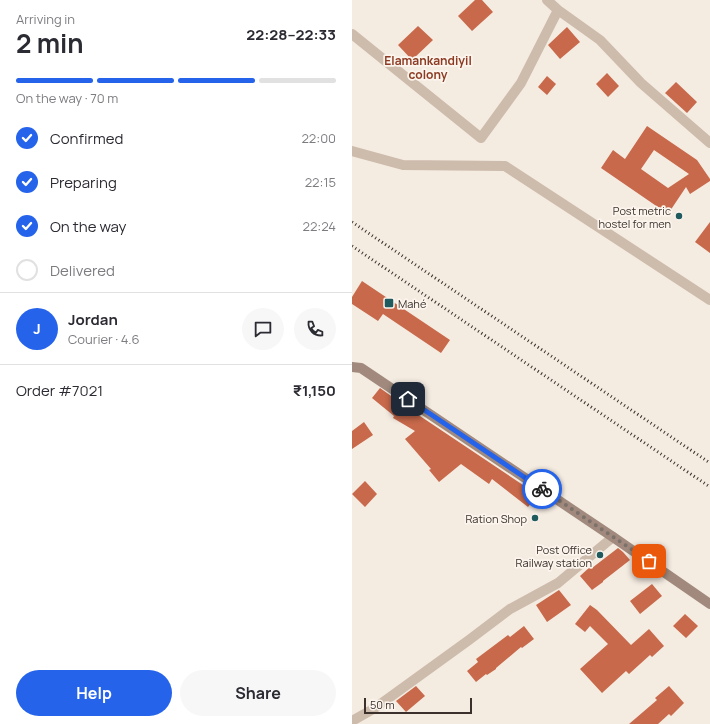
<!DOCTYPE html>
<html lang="en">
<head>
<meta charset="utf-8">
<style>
  body { margin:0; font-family:Manrope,sans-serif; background:#f7f7f7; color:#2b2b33; height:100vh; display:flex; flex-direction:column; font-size:15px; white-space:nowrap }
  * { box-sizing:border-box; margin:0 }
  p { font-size:13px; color:#7c7c81 }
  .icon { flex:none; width:22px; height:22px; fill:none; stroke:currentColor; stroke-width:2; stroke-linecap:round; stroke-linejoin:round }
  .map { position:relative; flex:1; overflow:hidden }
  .panel { display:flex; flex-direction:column; background:#fff; width:352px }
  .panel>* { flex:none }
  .scale { position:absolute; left:12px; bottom:10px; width:108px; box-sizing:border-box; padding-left:4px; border:2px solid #3b302b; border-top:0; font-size:11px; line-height:14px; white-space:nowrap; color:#3b302b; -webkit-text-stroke:3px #fbf5ee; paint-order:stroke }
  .pin { position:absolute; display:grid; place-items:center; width:34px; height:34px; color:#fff; margin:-17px; border-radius:8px; box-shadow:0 2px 6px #0006 }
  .courier { position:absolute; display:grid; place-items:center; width:40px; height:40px; margin:-20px; border:3px solid #2563eb; border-radius:50%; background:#fff; color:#222; box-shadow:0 1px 5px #0007 }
  .overview em { font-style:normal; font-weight:700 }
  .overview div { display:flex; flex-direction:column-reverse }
  .overview { display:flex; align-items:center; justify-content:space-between; height:68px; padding:0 16px }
  h1 { font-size:26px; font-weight:700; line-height:30px }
  .bar { display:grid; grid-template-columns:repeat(4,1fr); gap:6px 4px; align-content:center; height:48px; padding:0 16px }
  .bar i { height:5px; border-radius:3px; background:#e1e1e2 }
  .bar .on { background:#2563eb }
  .bar p { grid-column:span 4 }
  .line { display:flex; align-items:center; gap:10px; padding:0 16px; border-top:1px solid #e1e1e2 }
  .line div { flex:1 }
  .round { display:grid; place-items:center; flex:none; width:42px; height:42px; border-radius:21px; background:#f7f7f7 }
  ol { padding:0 16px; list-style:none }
  li { display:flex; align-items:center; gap:12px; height:44px }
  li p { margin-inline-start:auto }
  li .icon { padding:4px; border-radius:50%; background:#2563eb; color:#fff; stroke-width:4 }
  li:last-child { color:#7c7c81 }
  li i { width:22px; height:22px; border:2px solid #e1e1e2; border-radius:50% }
  .primary-button { display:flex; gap:8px; margin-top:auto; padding:8px 16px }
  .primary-button a { flex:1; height:46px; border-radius:24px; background:#2563eb; color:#fff; font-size:16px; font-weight:700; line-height:46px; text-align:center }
  .primary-button a+a { background:#f7f7f7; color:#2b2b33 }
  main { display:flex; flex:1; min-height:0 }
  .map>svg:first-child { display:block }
  .building { fill:#c8694b; fill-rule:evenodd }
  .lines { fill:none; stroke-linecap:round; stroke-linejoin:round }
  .street { stroke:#cdbbac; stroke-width:10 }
  .secondary { stroke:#a18a7d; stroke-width:10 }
  .rail { stroke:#3b302b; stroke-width:3; stroke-dasharray:1 3; stroke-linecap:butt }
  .done { stroke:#7c716b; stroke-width:4; stroke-dasharray:0 7.2 }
  .route { stroke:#2563eb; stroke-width:5 }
  .poi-dot { fill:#1f5a5e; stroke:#fbf5ee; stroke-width:1.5 }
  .labels { text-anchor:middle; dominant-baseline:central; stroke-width:3.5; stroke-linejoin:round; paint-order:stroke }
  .poi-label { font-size:11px; fill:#3b302b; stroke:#fbf5ee; text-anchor:end }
  .neighbourhood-label { font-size:12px; font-weight:bold; fill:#8c3b22; stroke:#fbf5ee }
</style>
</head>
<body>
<main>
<section class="panel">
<div class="overview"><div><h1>2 min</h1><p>Arriving in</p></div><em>22:28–22:33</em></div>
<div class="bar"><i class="on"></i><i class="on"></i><i class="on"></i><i></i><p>On the way · 70 m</p></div>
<ol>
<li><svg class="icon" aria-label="check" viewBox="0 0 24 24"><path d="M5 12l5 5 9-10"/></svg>Confirmed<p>22:00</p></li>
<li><svg class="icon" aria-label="check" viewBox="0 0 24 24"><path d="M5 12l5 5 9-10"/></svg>Preparing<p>22:15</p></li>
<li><svg class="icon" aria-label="check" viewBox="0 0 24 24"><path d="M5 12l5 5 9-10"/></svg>On the way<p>22:24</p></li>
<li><i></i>Delivered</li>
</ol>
<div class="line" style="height:72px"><b class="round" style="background:#2563eb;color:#fff">J</b><div><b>Jordan</b><p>Courier · 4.6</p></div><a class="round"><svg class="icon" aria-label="chat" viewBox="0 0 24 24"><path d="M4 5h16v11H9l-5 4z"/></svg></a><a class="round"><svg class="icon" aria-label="phone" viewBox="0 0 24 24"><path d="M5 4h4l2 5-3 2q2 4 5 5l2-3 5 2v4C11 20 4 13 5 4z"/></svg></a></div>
<div class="line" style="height:52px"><div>Order #7021</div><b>₹1,150</b></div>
<div class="primary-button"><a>Help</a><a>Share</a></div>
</section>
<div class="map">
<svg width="358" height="724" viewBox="0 0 358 724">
  <rect width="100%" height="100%" fill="#f4ebe1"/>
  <path class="building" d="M123,0H130L141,12L120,31L106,16Z
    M66,26L81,40L60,60L46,45Z
    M215,27L228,42L208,59L196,45Z
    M255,73L267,86L256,97L244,84Z
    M195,76L204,84L195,95L186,87Z
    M324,82L345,102L335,113L313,93Z
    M295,126L345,160L358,179V181L338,194L334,187L316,214L249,168L261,150L273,159ZM302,150L337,174L316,188L289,169Z
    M358,222V253L343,242Z
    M10,281L98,340L89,353L31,314L26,321L0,304V297Z
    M28,388L42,398L41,399L68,416L186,495L176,507L140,479L137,484L109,464L87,482L77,470L79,469L53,439L63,431L41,418L42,416L20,398Z
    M12,422L21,435L0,449V431Z
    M13,481L25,494L13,507L0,494Z
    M266,548L271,552L278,560L251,581V582L240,590L228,576L239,566L240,568Z
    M300,584L310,596L288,614L278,601Z
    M207,590L219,605L195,622L184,605Z
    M238,605L245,610L279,645L297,629L312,646L300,657L298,655L277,674L274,671L250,693L228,669L256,644L238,626L233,632L223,624Z
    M333,614L346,626L334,638L321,626Z
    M172,626L182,639L170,648L169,647L144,668V669L135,675L134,674L124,682L115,671L126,662L124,659L156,635L158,637Z
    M64,686L73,696L54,712L44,701Z
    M317,686L332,703L319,716L317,714L306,724H277L305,700L303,698Z"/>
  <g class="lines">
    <path class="street" d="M206,10L248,40L289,83L358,143
      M0,34L129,138L169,83L206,10L195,0
      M0,151L51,165L153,166L358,300
      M0,721L23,708L117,640L158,609L206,583L261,537"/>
    <path class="secondary" d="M0,367L9,368L261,537L358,604"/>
    <path class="rail" d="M0,222L358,463
      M0,246L358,487"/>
  </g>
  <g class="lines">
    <path class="done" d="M190,489L297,561"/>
    <path class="route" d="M56,399L190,489"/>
  </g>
  <g class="poi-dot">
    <circle cx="327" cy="216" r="4"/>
    <rect x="32" y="298" width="10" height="10" rx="2"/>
    <circle cx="183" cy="518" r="4"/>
    <circle cx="248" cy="555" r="4"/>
  </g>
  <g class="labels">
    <g class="poi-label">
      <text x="319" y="210">Post metric<tspan x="319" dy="13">hostel for men</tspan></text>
      <text x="46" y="303" text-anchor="start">Mahé</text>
      <text x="175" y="518">Ration Shop</text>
      <text x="240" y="549">Post Office<tspan x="240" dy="13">Railway station</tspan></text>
    </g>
    <g class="neighbourhood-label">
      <text x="76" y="60">Elamankandiyil<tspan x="76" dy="14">colony</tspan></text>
    </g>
  </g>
</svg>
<div class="scale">50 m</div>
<div class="pin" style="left:297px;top:561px;background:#ea580c"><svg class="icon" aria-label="bag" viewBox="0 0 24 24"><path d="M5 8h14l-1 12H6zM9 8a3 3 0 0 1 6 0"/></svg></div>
<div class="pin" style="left:56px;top:399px;background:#1f2937"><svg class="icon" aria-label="home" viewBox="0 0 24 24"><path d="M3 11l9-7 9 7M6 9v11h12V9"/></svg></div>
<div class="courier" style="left:190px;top:489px"><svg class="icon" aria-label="bike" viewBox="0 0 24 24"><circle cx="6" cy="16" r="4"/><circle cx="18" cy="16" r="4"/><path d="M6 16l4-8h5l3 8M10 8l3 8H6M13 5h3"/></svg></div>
</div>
</main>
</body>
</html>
